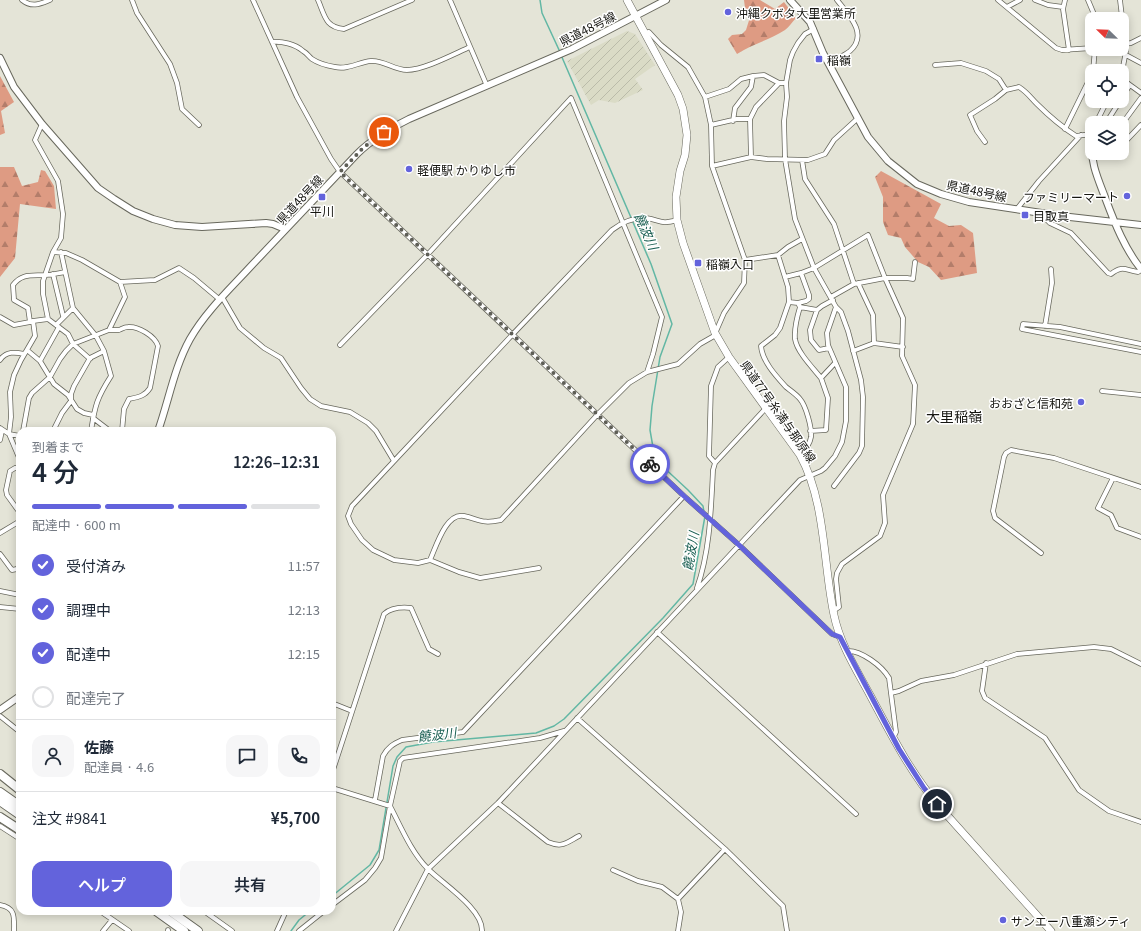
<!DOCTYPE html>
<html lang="ja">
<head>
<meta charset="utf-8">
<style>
  body { margin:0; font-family:Georgia,"Noto Sans JP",serif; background:#f6f6f7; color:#1f2937; height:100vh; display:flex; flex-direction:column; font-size:15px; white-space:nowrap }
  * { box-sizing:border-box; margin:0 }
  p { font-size:13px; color:#747a83 }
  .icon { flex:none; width:22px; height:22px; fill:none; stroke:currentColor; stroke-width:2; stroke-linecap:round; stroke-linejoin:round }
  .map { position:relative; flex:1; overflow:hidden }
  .panel { position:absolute; left:16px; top:427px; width:320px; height:488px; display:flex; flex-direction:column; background:#fff; border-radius:12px; box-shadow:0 2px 10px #0003 }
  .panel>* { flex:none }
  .needle { width:26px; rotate:293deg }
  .buttons { position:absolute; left:1085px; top:12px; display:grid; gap:8px }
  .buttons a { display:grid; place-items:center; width:44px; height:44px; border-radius:8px; background:#fff; box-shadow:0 2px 10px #0003; font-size:20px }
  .pin { position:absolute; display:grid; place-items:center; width:34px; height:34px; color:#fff; margin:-17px; border:2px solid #fff; border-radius:50%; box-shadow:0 1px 4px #0007 }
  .courier { position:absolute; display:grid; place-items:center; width:40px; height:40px; margin:-20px; border:3px solid #6363dc; border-radius:50%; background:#fff; color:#222; box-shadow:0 1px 5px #0007 }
  .overview em { font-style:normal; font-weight:600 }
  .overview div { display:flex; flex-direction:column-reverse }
  .overview { display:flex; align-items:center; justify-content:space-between; height:68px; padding:0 16px }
  h1 { font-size:26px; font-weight:600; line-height:30px }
  .bar { display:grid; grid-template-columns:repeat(4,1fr); gap:6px 4px; align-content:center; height:48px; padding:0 16px }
  .bar i { height:5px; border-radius:3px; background:#e0e1e3 }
  .bar .active { background:#6363dc }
  .bar p { grid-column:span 4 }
  .line { display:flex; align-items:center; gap:10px; padding:0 16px; border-top:1px solid #e0e1e3 }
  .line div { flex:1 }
  .round { display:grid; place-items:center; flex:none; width:42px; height:42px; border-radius:12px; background:#f6f6f7 }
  ol { padding:0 16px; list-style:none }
  li { display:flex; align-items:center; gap:12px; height:44px }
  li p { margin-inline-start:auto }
  li .icon { padding:4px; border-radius:50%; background:#6363dc; color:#fff; stroke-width:4 }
  li:last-child { color:#747a83 }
  li i { width:22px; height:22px; border:2px solid #e0e1e3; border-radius:50% }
  .primary-button { display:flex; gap:8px; margin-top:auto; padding:8px 16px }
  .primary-button a { flex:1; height:46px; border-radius:12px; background:#6363dc; color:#fff; font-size:16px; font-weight:600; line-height:46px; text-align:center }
  .primary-button a+a { background:#f6f6f7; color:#1f2937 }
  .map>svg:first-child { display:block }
  .industrial { fill:url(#industrial-furrows) }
  .forest { fill:url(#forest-firs) }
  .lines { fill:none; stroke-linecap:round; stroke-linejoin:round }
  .stream { stroke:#62b7a4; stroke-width:1.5 }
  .street-casing { stroke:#68685d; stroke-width:5.5 }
  .secondary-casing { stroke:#68685d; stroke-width:8 }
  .primary-casing { stroke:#68685d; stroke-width:8 }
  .highway-casing { stroke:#68685d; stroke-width:10 }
  .street { stroke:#fff; stroke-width:4 }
  .secondary { stroke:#fff; stroke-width:6 }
  .primary { stroke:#fff; stroke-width:7 }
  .highway { stroke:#fff; stroke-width:8 }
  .done { stroke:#5e5e56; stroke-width:4; stroke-dasharray:0 7.2 }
  .route { stroke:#6363dc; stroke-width:5 }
  .poi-dot { fill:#6363dc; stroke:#fff; stroke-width:1.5 }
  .labels { text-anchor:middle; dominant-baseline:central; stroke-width:3; stroke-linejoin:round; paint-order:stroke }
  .poi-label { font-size:12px; fill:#161611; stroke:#fff; text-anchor:start }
  .street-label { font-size:12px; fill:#161611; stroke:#fff }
  .water-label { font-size:13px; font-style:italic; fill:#195e51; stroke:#fff }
  .quarter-label { font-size:14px; fill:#161611; stroke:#fff }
</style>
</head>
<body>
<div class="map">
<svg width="1141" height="931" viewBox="0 0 1141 931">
  <defs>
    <pattern id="industrial-furrows" width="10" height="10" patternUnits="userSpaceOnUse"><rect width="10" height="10" fill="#dadbc6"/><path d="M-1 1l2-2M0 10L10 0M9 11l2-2" fill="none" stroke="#babba9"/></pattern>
    <pattern id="forest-firs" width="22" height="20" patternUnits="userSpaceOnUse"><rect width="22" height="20" fill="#de9b83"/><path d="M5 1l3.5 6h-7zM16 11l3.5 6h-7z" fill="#b37d6a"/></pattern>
  </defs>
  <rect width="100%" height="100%" fill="#e4e4d7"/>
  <path class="industrial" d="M627,31L635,34L655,65L635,79L643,90L615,103L599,100L591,105L567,61Z"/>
  <path class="forest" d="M744,0H760L775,9L784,2L796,18C792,22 789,27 785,30C770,40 752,44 737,54L728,39L732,35L742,34L746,30L751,14L745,8Z
    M0,76L14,102L1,111L5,133L0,135Z
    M0,167H14L22,186L38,182L41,170L45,171L54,186L56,209L20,204L15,258L0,277Z
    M881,171L941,204L934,218L949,226L961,225L973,233L977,273L941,280L929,267L918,262L905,247L901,238L888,235L883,222V197L875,177Z"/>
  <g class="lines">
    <path class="stream" d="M540,0L542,13L560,52
      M561,55L651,264L672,324L660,357L652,406L650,430L654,453L660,464L688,490L703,506L704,512
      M332,896L370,865L379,850L393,766L397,757L406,747L433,742L536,733L554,726L564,719L663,618L693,584L705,516
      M291,931L299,920L310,911"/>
    <defs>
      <path id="street" d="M22,0C32,8 40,4 50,0
        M132,0L137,13L170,64L177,83L182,109L199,125
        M253,0L297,97L331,159L340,172L684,496L739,545L832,634L840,637
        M318,0C325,16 325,27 344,29L412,0
        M450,0L487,86
        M998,0L1056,48L1062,50L1092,48
        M1035,0L1048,5L1063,7
        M1065,0L1063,9L1069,50
        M1088,0L1096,19
        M1120,0L1126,51L1122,72
        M1007,7L1020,0
        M272,42C282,41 295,44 303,51C307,53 309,57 312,59C318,63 329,66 335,67C348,70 359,62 371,61C384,60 394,70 407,70C424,70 454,54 470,47
        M1125,44L1131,43L1141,38
        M1105,49L1126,51
        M1126,55L1141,63
        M828,63C835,59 844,56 850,51C869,34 848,14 837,0
        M935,65L961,63L986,71L999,79L1006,90L1019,87C1027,92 1031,98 1037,104C1049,116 1062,127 1076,136L1092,134
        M1093,71L1095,49
        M1122,79L1130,85
        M705,97L729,89L741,79L753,76L764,75L779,83H786
        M1122,97L1130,85L1141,93
        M733,121L735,108L751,87L753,76
        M1096,123L1107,101
        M1106,123L1120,101
        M42,124L35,140L58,181L63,214L61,238L53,252L43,281V294L48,319L68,334L73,344L90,359
        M1122,124L1141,98
        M711,125L737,119H750
        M1065,129L1092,74
        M985,142L977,131L970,115L995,99L1006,90
        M1122,145L1141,125
        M751,157L750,119L756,107L779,83
        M802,160L805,179L834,224L854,284
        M712,166L751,157L767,159L808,160L825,154L834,140L857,119
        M1017,209L1039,181L1081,135
        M1040,213L1050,223L1071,233L1108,273L1111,274C1122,265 1125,270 1138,272L1141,270
        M61,252L73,308L96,336L104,351L111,376C97,398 95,405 91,431
        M778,255L788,287L789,302L780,328L775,335L761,346C762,361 776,376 786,387C791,391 796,394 800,399C806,406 812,428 811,437C810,444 805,450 800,455
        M745,260L778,255L788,247L802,239
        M53,274L63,316
        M785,277L801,273L814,268L868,235L885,278H907L913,279L915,262
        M120,282L155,280L179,268L194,278L219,299
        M858,283L873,315L874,343
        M222,297L240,328L264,348L281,358L301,388L310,399L321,406L350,412L368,423L376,431L394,461
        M831,297L854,284L885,278L903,318L902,356L915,385L913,424L883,495L885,523L880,536L842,564L837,573L836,579L839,607L833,611
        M789,302L798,303L800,307L817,310
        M798,303L806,301L809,299V295L801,273
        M800,307C797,317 794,329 795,339C797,352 813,368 821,378
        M0,317L14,325L30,322
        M33,321L30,322L28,308L14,300L13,285C22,273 32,276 46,275C52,275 59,273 65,272
        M56,325L73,308
        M1045,326L1052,283L1051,269
        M109,330C112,330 116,330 119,330C122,329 124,327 128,327C138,326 155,336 158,346L150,388C145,396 139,397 129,399L124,409L122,431
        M1141,344L1060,327L1023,324L1022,329L1141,352
        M340,345L428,254L571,98L662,317L653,354L647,372
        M829,348L819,350L811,340L810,330L817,310L822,306L833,300
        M27,350L40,361L54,384L68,395L77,409L84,413L93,415
        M853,351L874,343L903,347
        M0,360C6,351 15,352 24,354
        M40,361L59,327
        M1102,391L1141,395
        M93,418L110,431
        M0,428L9,434L20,436
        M23,431L29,398L32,393L50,377L60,359L66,351L73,344L109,330L125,297L120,282L82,260L66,253L53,252
        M53,431L62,413L71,401V394L74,386L90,358L104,351
        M810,431L826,430L828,398L821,378L835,363
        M0,440L2,431
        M20,460L9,434L11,417L10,392L14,375L21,360L35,336L33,321L48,319
        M715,463L709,456L711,386L718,367L729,357
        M20,467L15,468L10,471L6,490L7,495L20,513
        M1113,478L1098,508L1111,515L1117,528L1141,537
        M834,486L859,453L862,446L863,397L861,380L848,331L841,312L836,307
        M0,533L20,521
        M1041,553L995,518L993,511L1004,457L1006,453L1011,450L1054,458L1141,487
        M0,554L12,570L17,569L20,565
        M430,560C436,547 446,512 464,516C481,520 482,524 501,520L598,414L629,383L647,372L678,364L700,344L714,336L724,313L744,283L745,260L712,166L711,125L705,97L688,67L661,45L649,32L645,33
        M539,568L480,578L459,572L430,560L418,563L394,560L373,550L362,540L351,524L348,516L352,506L513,334L612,230C621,223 633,217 646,218C661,220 660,225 677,220
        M697,588C710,551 711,510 713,470L715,463L765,409
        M0,591L20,595
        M0,607L20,609
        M657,632L856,814
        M847,651C861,650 882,666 889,678L896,732L893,738
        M986,663L982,691L985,698L1045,738L1079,790L1109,811L1141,822
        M891,693L899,691L921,681L954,675L1017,654L1094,647L1111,649L1141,664
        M332,703L352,711
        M0,716L20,732
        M577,718L725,849L783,906L787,931
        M332,773L384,614C391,608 402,607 411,608L429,649L438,654
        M332,788L390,806C401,827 411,852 428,869C443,884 483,909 482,931
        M375,800L383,756C388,747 393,744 402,740L463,732L684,496
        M498,803L548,842C562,848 566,843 579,836
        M0,826L20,839
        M613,870L638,881L662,887L678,899L681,912L678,931
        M678,899L725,849
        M0,905C16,908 14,917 14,931
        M332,905L365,880L375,868L381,858L390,806L400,761L403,758L540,738L564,731
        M100,911L129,931
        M204,911L232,931
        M168,930V931
        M103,931L112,920
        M277,931L286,911
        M299,931L324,911
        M396,931L428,869L498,803L800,480L821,471L825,468L835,456L842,442L846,421V387L828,345L827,333L836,307L814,268L795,219L785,159L784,121L787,97L786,83L790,60L793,52L798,43L805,34L814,29"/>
      <path id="secondary" d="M790,0L810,22L823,53L868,137L888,161L917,184L941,194L969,202L1061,216L1141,225
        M0,58L14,87L42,124L98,188L114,199L133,211L153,219L175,225L202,227L266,223L273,224L285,229
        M1092,142C1090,163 1099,181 1106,200C1115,224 1125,249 1141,269
        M158,431C169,400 174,368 190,339C206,311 230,289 252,265C287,228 322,191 357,154C372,139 389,129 409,119L572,49L666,0
        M0,710L20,696"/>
      <path id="primary" d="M627,0L678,95L683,109L687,135L685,155L680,171L676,197L677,220L683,243L715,333L729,357L800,455C826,502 823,564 834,615C840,644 856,669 870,695C891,734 909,770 937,804L1051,931"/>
      <path id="highway" d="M0,774L20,790
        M0,792L20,806
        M0,801L20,815
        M0,817L20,830
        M156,911L184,931
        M170,911L198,931"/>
    </defs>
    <use href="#street" class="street-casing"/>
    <use href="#secondary" class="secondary-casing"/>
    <use href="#primary" class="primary-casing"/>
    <use href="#highway" class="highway-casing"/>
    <use href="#street" class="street"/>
    <use href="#secondary" class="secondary"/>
    <use href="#primary" class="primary"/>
    <use href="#highway" class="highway"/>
  </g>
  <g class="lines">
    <path class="done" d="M384,132L363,148L340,172L650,464"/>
    <path class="route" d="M650,464L684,496L739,545L832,634L840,637L899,749L924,788L937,804"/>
  </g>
  <g class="poi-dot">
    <circle cx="728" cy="12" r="4"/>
    <rect x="815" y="55" width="8" height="8" rx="2"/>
    <circle cx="409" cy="169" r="4"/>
    <circle cx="1127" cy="196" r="4"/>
    <rect x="318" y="193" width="8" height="8" rx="2"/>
    <rect x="1021" y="211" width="8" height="8" rx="2"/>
    <rect x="694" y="259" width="8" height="8" rx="2"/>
    <circle cx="1081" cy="402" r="4"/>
    <circle cx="1003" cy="920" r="4"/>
  </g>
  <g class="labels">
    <g class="poi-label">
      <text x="736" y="12">沖縄クボタ大里営業所</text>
      <text x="827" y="59">稲嶺</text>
      <text x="417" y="169">軽便駅 かりゆし市</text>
      <text x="1119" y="196" text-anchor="end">ファミリーマート</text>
      <text x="322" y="210" text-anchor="middle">平川</text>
      <text x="1033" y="215">目取真</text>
      <text x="706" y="263">稲嶺入口</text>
      <text x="1073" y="402" text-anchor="end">おおざと信和苑</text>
      <text x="1011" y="920">サンエー八重瀬シティ</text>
    </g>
    <g class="street-label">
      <text transform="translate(587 28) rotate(-27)">県道48号線</text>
      <text transform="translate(977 190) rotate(12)">県道48号線</text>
      <text transform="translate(299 199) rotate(-47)">県道48号線</text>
      <text transform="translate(779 411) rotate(55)">県道77号糸満与那原線</text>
    </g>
    <g class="water-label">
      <text transform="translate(647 231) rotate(66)">饒波川</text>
      <text transform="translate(690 551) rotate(-80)">饒波川</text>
      <text transform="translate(437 734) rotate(-7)">饒波川</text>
    </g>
    <g class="quarter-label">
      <text x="954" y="416">大里稲嶺</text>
    </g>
  </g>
</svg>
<div class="buttons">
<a><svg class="needle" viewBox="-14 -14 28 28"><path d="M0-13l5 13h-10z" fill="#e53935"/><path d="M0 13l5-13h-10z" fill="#747a83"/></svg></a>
<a><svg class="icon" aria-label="locate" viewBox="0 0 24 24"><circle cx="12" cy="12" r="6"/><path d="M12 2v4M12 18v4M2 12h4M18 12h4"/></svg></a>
<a><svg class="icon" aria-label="layers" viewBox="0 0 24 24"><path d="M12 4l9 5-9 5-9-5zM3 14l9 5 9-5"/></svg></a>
</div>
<div class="pin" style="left:384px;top:132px;background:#ea580c"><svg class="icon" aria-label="bag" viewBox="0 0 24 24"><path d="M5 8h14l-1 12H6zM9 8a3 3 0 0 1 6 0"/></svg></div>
<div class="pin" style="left:937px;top:804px;background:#1f2937"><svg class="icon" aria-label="home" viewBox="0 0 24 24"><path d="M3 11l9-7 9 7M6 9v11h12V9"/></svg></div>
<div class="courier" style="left:650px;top:464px"><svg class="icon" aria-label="bike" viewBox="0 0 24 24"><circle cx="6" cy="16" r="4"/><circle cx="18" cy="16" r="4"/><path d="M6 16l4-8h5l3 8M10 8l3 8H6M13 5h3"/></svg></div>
<section class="panel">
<div class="overview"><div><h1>4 分</h1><p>到着まで</p></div><em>12:26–12:31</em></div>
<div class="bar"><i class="active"></i><i class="active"></i><i class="active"></i><i></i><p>配達中 · 600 m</p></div>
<ol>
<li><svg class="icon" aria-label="check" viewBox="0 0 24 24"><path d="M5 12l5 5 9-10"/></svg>受付済み<p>11:57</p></li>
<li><svg class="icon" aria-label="check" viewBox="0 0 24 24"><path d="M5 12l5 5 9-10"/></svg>調理中<p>12:13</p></li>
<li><svg class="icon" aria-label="check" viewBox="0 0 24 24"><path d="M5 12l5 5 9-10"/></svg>配達中<p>12:15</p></li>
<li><i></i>配達完了</li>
</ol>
<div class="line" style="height:72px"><a class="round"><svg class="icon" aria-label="person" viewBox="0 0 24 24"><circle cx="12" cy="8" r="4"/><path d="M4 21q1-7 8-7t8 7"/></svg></a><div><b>佐藤</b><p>配達員 · 4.6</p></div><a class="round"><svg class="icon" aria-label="chat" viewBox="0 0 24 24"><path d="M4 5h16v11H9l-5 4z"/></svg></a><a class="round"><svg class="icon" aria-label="phone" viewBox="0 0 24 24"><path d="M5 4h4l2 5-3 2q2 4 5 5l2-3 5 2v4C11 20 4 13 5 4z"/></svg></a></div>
<div class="line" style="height:52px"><div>注文 #9841</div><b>¥5,700</b></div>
<div class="primary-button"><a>ヘルプ</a><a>共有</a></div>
</section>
</div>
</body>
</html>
